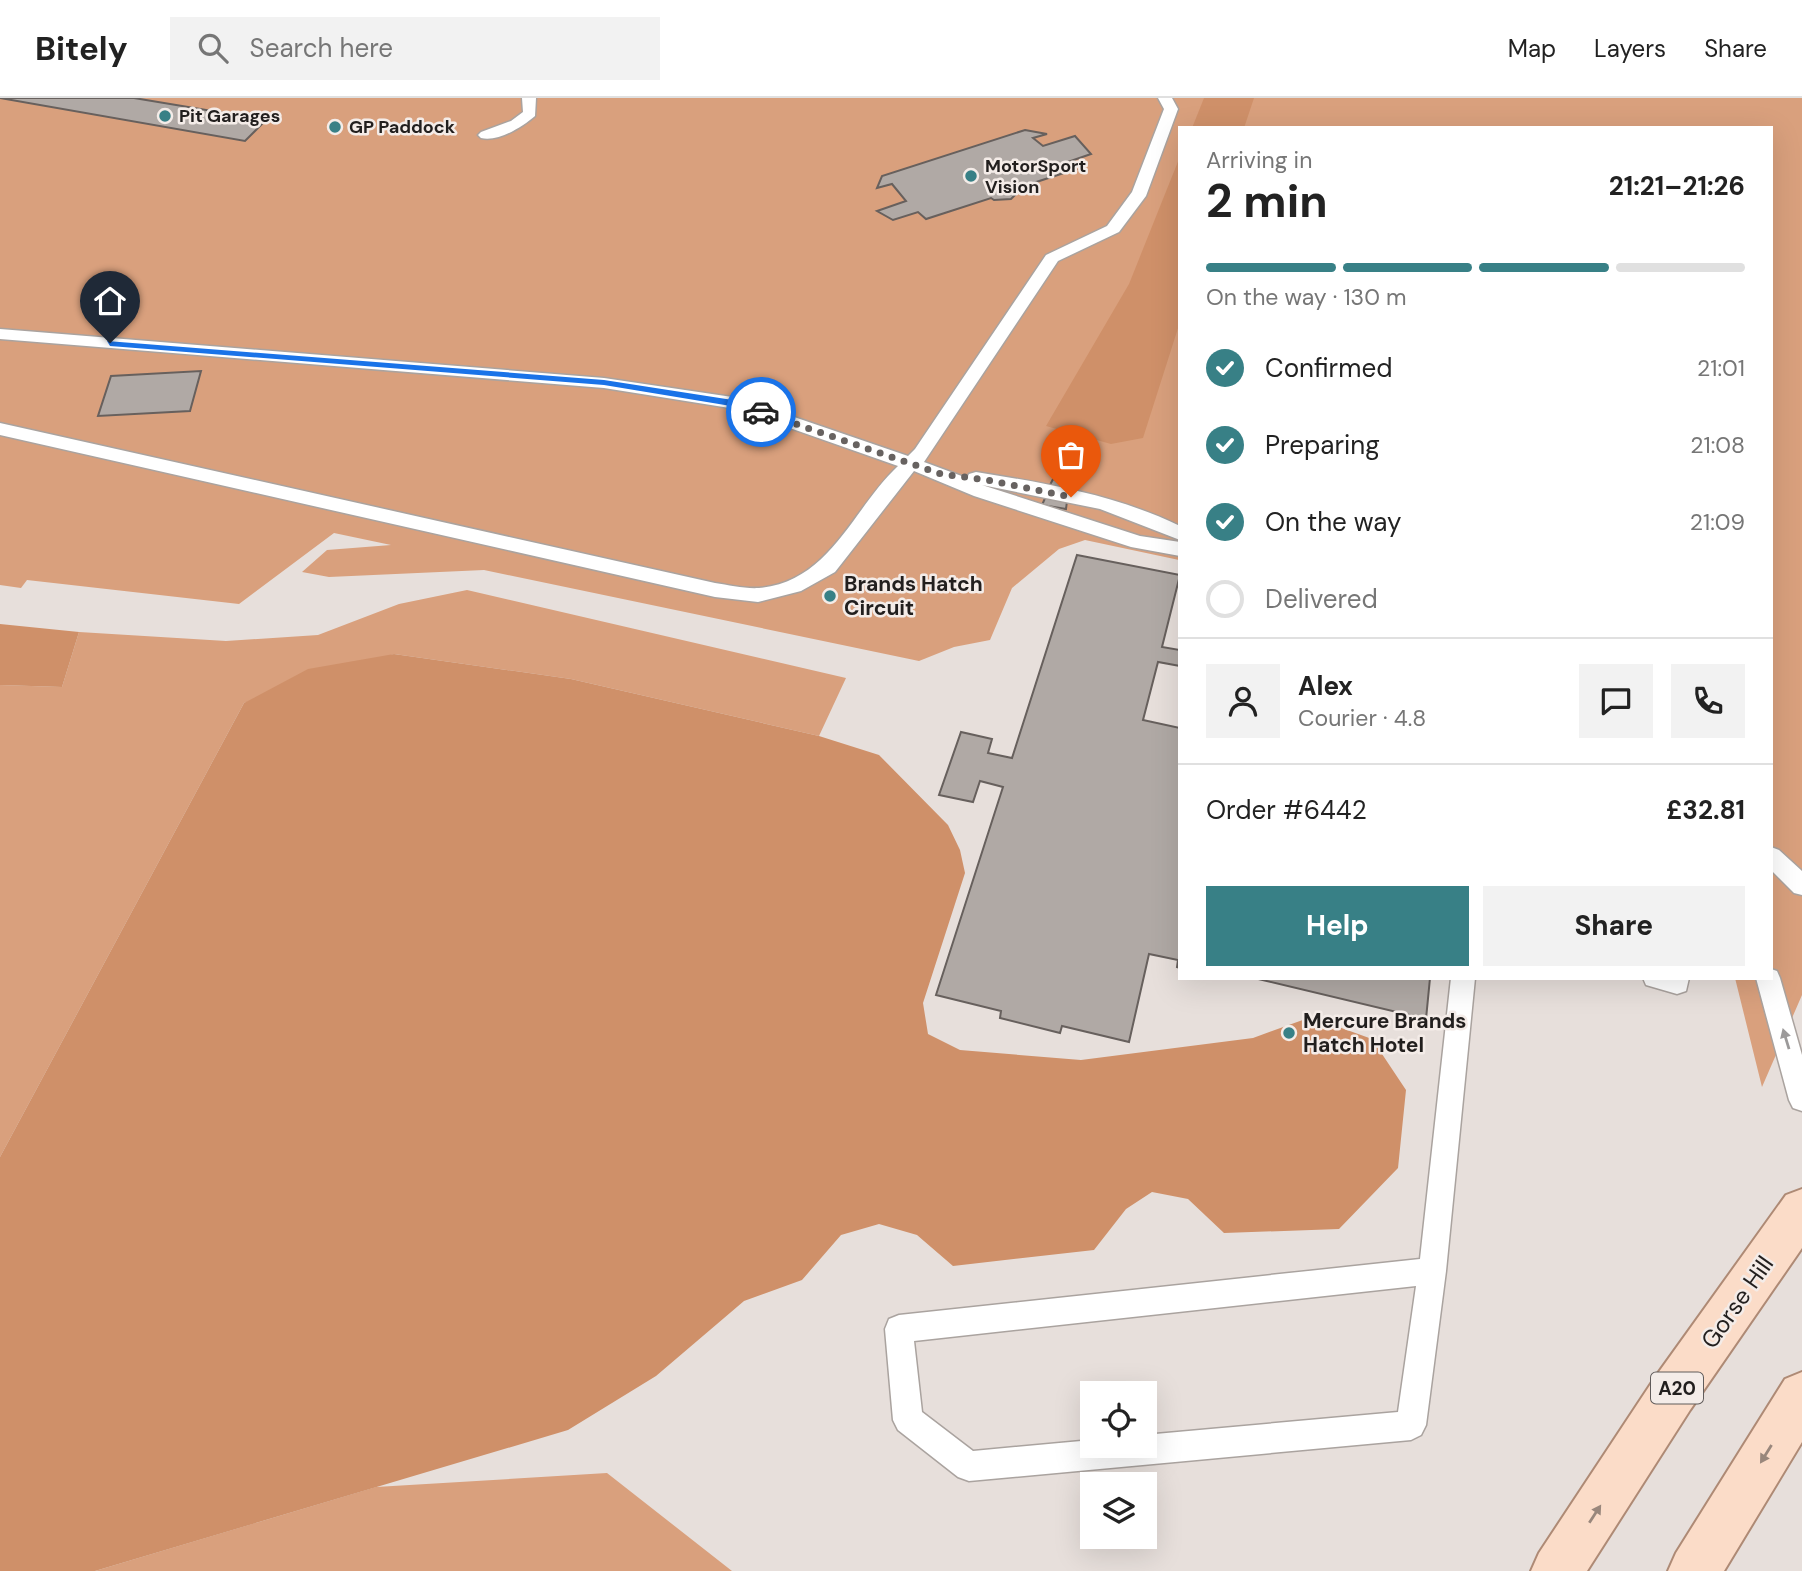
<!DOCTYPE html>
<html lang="en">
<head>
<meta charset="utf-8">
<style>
  body { margin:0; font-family:"DM Sans",sans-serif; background:#f2f2f2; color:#222; height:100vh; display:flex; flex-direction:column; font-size:26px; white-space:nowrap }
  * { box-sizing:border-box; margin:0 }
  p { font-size:23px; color:#767676 }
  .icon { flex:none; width:38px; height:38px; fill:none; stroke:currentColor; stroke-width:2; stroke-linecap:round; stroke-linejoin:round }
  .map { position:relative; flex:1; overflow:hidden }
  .side { position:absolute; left:1178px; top:28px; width:595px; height:854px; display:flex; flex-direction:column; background:#fff; border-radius:0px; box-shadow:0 7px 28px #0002 }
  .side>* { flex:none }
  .tools { position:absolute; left:1080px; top:1283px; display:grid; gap:14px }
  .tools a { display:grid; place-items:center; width:77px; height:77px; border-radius:0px; background:#fff; box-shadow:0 7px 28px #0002; font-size:35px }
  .pin { position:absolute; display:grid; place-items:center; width:60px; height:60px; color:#fff; margin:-72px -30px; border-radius:50% 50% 50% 0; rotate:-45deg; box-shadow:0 0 7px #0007 }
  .pin .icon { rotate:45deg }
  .courier { position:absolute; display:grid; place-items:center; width:70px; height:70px; margin:-35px; border:5px solid #1a73e8; border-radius:50%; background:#fff; color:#222; box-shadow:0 2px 9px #0007 }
  .overview em { font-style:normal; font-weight:700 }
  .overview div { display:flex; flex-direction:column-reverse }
  .overview { display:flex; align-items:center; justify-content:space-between; height:119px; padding:0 28px }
  h1 { font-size:46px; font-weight:700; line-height:52px }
  .bar { display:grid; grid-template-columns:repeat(4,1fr); gap:10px 7px; align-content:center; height:84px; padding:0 28px }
  .bar i { height:9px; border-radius:5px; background:#e0e0e0 }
  .bar .current { background:#388086 }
  .bar p { grid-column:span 4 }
  .line { display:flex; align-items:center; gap:18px; padding:0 28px; border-top:2px solid #e0e0e0 }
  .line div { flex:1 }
  .round { display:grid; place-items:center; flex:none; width:74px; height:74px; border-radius:0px; background:#f2f2f2 }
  ol { padding:0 28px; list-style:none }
  li { display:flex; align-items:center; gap:21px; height:77px }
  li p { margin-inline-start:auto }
  li .icon { padding:7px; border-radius:50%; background:#388086; color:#fff; stroke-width:4 }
  li:last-child { color:#767676 }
  li i { width:38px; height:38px; border:4px solid #e0e0e0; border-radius:50% }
  .primary-button { display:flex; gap:14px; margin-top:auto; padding:14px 28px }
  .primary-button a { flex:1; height:80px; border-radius:0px; background:#388086; color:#fff; font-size:28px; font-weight:700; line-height:80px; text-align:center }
  .primary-button a+a { background:#f2f2f2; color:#222 }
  header { display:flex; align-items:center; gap:42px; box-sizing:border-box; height:98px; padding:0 35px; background:#fff; border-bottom:2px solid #e0e0e0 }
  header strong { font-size:33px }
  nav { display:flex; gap:38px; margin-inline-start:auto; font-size:24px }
  .search { width:490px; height:63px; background:#f2f2f2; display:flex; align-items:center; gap:18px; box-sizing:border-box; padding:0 24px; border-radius:0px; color:#767676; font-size:26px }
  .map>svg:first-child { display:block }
  .green { fill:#d9a07d }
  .forest { fill:#cf9069 }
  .building { fill:#b0a9a5; stroke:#67605d; stroke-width:2 }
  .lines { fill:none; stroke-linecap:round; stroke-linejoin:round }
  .lane-casing { stroke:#aaa39f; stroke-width:3 }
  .primary-casing { stroke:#ae8a75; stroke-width:4 }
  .lane { fill:#fff; fill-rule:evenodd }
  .primary { fill:#fbdcc8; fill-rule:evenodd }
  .oneway { fill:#9c9a9a }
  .oneway2 { fill:#99877c }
  .route { fill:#1a73e8 }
  .done { stroke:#676260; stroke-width:7; stroke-dasharray:0 12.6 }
  .poi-dot { fill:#388086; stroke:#f4ece8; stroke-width:2.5 }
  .labels { text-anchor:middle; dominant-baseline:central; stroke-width:5; stroke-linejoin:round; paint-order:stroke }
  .far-poi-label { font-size:18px; font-weight:bold; fill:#221f1e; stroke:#f4ece8; text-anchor:start }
  .shield { fill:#f4ece8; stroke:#615c5b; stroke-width:2 }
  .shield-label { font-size:19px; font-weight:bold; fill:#221f1e }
  .poi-label { font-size:21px; font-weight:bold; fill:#221f1e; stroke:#f4ece8; text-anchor:start }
  .near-street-label { font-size:24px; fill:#221f1e; stroke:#f4ece8 }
</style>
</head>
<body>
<header>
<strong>Bitely</strong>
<div class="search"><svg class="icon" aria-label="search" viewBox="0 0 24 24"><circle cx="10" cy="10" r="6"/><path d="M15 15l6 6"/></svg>Search here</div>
<nav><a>Map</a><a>Layers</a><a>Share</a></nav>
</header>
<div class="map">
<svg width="1802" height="1473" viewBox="0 0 1802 1473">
  <rect width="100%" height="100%" fill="#e7dfdb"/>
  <path class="green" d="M0,0H1802V897L1762,989L1735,880H1771V30H1180L1179,462L1085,442L1059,451L1012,490L990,542L954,549L919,563L484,472L329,479L302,474L327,452L391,447L334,435L239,506L27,482L21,490L0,487Z
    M467,492L846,580L819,638L571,581L394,556L244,605L0,1059V587L62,589L79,534L226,543L318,537L399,506Z
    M607,1375L732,1473H95L376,1389Z"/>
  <path class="forest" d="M1204,0H1254L1244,30H1192Z
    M1179,61V227L1143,340L1111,346L1046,328L1129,186Z
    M0,526L79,534L62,589L0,587Z
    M394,556L571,581L819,638L879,657L948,727L960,752L965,775L923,905L928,936L960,952L1081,962L1253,940L1311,919L1372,941L1406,992L1398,1070L1339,1131L1224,1135L1188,1101L1152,1094L1126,1111L1094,1152L953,1168L917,1137L879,1126L841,1137L802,1182L744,1203L656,1278L568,1332L95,1473H0V1059L244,605L308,571Z"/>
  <path class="building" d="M0,0H134L266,22L245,43Z
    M1025,32L1047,36L1033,40L1043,48L1075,38L1091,56L1068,64L1076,71L1015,91L1018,94L1011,101L994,102L991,100L926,121L918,114L893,122L877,113L906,103L892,86L877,90L882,78Z
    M201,273L190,313L98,318L111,278Z
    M1059,365L1080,369L1079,377L1056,373Z
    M1053,381L1074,385V393L1049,389Z
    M1046,398L1067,403L1066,411L1042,407Z
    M1077,457L1180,477L1162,549L1180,552V568L1158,564L1143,622L1180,630V870L1177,869L1178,862L1149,856L1129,944L1062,928L1060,935L1000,920L1001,913L936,897L1003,689L980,683L973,704L939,697L961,634L992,641L988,655L1012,660Z
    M1254,880H1430L1426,921Z"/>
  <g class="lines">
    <defs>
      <path id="lane" d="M522,0H536L535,18C522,29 499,44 481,40L478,37L481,34L511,23L523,14Z
        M1158,0H1172L1178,11L1146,98L1119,134L1058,163L924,364L967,380L969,376L976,374C1045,385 1116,397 1180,428V442L1100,411L982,387L1140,438L1180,444V458L1131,449L974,398L914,373L835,474L801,493L758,504L715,499L0,337V325L715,485C729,487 745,491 759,490C830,484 853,410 898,368L736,311L604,290L0,241V231L604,280L739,300L908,358L915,351L1046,157L1107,128L1132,94L1164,11Z
        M1771,749L1779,752L1802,773V797L1794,795L1771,772Z
        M1771,871L1777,873L1780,880L1802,957V1013L1793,1010L1789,1002L1756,880H1771Z
        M1451,880H1475L1446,1173L1426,1327L1421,1337L1411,1342L969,1383L958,1379L898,1332L893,1322L885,1231L889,1221L899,1217L1420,1161ZM1416,1188L1398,1314L1144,1337V1348H1092V1342L973,1353L922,1314L914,1243Z
        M1643,880H1689L1686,893L1677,896L1646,887Z"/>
      <path id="primary" d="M1802,1091V1150L1690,1312L1587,1473H1531L1539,1455L1656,1278L1786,1097Z
        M1802,1274V1344L1724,1473H1668L1676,1455L1785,1281Z"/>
    </defs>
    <use href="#lane" class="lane-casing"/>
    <use href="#primary" class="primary-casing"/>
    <use href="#lane" class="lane"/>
    <use href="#primary" class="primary"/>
  </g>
  <defs><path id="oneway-solid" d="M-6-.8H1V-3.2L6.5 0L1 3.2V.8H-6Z" transform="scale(1.75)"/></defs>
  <use class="oneway" href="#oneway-solid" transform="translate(1786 941) rotate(-107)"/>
  <g class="oneway2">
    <use href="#oneway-solid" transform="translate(1766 1356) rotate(122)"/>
    <use href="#oneway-solid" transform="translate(1595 1416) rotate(-57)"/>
  </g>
  <path class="route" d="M107,243L604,282L739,303L765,314L761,317L737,309L604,287L110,248Z"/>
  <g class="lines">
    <path class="done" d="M761,314L941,376L987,382L1071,399"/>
  </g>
  <g class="poi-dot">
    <circle cx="165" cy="18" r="7"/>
    <circle cx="335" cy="29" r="7"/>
    <circle cx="971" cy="78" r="7"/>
    <circle cx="830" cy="498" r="7"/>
    <circle cx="1289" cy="935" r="7"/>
  </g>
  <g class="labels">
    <g class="far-poi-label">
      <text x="179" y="18">Pit Garages</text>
      <text x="349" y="29">GP Paddock</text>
      <text x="985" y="68">MotorSport<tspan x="985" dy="21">Vision</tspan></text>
    </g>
    <rect class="shield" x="1651" y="1274.5" width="52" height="31" rx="5"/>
    <g class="shield-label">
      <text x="1677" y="1290">A20</text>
    </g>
    <g class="poi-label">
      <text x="844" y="486">Brands Hatch<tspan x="844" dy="24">Circuit</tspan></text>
      <text x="1303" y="923">Mercure Brands<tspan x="1303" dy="24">Hatch Hotel</tspan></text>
    </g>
    <g class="near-street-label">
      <text transform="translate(1737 1204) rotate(-55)">Gorse Hill</text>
    </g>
  </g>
</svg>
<div class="tools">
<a><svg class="icon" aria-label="locate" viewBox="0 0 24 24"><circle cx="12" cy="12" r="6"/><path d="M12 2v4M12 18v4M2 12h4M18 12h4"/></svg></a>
<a><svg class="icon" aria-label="layers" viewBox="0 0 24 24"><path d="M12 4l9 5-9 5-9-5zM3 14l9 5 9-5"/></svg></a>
</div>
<div class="pin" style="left:1071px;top:399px;background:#ea580c"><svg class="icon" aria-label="bag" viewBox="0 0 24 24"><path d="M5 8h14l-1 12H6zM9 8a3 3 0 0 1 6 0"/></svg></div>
<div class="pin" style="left:110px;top:245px;background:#1f2937"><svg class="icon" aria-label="home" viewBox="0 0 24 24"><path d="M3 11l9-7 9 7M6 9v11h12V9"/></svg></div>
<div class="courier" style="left:761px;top:314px"><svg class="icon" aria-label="car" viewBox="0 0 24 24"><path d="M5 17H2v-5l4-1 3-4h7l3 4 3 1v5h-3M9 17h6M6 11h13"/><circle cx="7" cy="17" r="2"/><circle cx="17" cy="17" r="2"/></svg></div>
<section class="side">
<div class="overview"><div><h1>2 min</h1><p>Arriving in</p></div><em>21:21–21:26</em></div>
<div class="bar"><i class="current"></i><i class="current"></i><i class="current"></i><i></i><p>On the way · 130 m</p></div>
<ol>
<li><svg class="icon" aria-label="check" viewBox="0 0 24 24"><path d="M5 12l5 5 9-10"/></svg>Confirmed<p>21:01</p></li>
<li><svg class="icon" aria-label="check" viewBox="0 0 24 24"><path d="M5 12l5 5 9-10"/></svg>Preparing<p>21:08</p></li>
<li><svg class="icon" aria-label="check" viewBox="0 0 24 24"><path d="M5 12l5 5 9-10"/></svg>On the way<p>21:09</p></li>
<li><i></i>Delivered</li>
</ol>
<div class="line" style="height:126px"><a class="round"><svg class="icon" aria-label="person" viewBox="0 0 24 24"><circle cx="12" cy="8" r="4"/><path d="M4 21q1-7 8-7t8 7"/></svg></a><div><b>Alex</b><p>Courier · 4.8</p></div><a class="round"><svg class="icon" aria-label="chat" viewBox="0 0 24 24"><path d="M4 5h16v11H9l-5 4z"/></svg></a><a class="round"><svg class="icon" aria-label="phone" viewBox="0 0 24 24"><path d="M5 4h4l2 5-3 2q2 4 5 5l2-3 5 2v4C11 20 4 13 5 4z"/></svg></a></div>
<div class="line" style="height:91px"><div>Order #6442</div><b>£32.81</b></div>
<div class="primary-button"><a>Help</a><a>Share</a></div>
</section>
</div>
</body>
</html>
